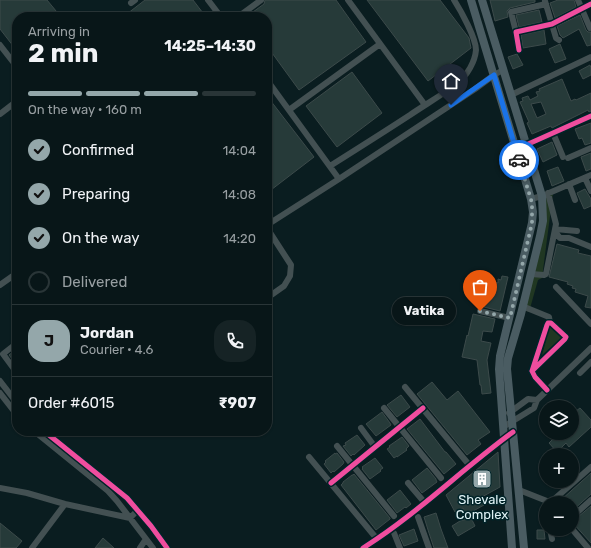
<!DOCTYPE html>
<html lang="en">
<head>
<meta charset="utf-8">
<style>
  body { margin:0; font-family:Rubik,sans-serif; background:#162325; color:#f1f3f6; height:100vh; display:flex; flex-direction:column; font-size:15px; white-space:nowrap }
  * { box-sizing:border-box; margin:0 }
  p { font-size:13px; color:#989fa2 }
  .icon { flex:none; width:22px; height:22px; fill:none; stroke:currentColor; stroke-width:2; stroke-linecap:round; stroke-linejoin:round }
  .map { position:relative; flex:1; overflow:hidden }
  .sheet { position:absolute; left:12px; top:12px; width:260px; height:424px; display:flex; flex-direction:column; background:#081618; border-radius:16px; box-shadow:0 1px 3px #0004,0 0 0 1px #293537 }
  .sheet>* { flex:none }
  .buttons { position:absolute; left:539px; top:400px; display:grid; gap:8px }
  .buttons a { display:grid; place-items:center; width:40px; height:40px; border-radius:50%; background:#081618; box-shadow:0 1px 3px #0004,0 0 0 1px #293537; font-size:20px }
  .pin { position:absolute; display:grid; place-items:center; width:34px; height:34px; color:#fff; margin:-41px -17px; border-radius:50% 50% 50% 0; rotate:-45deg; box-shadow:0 0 4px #0007 }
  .pin .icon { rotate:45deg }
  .courier { position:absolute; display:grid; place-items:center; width:40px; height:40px; margin:-20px; border:3px solid #1a73e8; border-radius:50%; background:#fff; color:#222; box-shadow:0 1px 5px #0007 }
  .bubble { position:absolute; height:28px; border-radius:14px; background:#081618; box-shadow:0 1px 3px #0004,0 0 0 1px #293537; font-size:13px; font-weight:700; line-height:28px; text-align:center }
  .summary em { font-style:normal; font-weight:700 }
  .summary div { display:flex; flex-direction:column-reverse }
  .summary { display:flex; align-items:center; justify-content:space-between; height:68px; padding:0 16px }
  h1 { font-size:26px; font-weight:700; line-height:30px }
  .bar { display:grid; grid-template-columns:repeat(4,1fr); gap:6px 4px; align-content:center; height:48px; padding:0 16px }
  .bar i { height:5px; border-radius:3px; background:#293537 }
  .bar .current { background:#94a7aa }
  .bar p { grid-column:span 4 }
  .line { display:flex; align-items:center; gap:10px; padding:0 16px; border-top:1px solid #293537 }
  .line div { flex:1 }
  .round { display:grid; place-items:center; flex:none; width:42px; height:42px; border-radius:16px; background:#162325 }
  ol { padding:0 16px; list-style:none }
  li { display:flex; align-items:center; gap:12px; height:44px }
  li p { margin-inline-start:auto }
  li .icon { padding:4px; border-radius:50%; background:#94a7aa; color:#111; stroke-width:4 }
  li:last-child { color:#989fa2 }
  li i { width:22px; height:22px; border:2px solid #293537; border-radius:50% }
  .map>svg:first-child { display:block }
  .green { fill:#203722 }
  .building { fill:#263a39; stroke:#3c4a4a; fill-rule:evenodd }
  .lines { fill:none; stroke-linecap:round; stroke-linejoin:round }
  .minor { stroke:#435052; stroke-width:6 }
  .major { stroke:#4a5c62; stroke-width:8 }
  .cycleway-casing { stroke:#012429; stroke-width:8 }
  .cycleway { stroke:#ef4d9e; stroke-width:5 }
  .done { stroke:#94a7aa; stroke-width:4; stroke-dasharray:0 7.2 }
  .route { stroke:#1a73e8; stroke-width:5 }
  .labels { text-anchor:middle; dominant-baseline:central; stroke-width:3; stroke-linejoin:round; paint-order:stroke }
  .poi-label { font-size:13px; fill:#dff2f5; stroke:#012429 }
</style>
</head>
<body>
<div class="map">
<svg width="591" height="548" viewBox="0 0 591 548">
  <rect width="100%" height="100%" fill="#0a1d20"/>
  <path class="green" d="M553,193L542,278L538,280L529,312L523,310L544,221L542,197Z
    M550,325L564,336L542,355Z"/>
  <path class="building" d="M0,0H47L61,17H17V51L0,29Z
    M145,0H193L206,17H123Z
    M265,0H336L366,42L299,90L267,46V17H246L264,4Z
    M367,0H440L469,38L471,48L428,81Z
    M490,0H535V2L510,8L507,11L508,17L495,21Z
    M558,0H574L576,7L555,18L550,3Z
    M539,10L542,22L519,27L516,15Z
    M580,15L586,30L588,32H591V45L587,46L579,29L563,38L560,35L557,26Z
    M544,30L546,44L523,48L521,35Z
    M560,44L566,59L555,63L549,49Z
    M517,54L523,65L513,69L508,57Z
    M590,65L591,68V75L583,79L579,71Z
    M352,72L382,113L337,147L306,106Z
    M562,79L571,101L575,99L576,100L591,93V112H589L588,110L552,128L551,126L532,134L527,123L529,122L520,102L523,101L522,98L528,96L530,100L538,96L536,92L540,91L539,89ZM541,102L546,114L537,118L531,104Z
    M267,96L314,157L267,193Z
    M591,123V143L585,145L582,138L579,139L575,129Z
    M552,142L557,155L543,162L537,149Z
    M591,153V169L586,171L581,157Z
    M558,167L564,181L552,186L547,171Z
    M585,189L591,199V206L584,209L577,193Z
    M557,244L579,250L578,253L591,256V308L585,307L588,296L575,292L576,289L572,288L573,286L567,284L568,282L549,277Z
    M502,276L508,277L500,311L484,307L488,288L492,289L494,282L498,283V279L501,280Z
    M473,314L495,319L492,332L483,331L481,341L491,343L487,360L491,393L482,394L481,385H480L477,360L462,357L467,335L468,336Z
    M17,349V365L9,355Z
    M432,382L447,400L458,391L490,432L478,440L481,444L467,455L417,394Z
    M401,395L410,407L397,417L387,405Z
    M572,406L576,411L580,408L591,420V427L569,447L566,443L557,452L549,443L554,438L549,433H572Z
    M382,412L390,423L391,425L376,436L366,424Z
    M420,419L445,452H446L456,464L444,474L407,429Z
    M357,435L365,445L354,455L353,454L351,456L343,446L346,445L345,443Z
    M402,437L409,446L406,449L407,450L397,457V456L394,458L387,449L390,447L389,446Z
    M498,452L500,487L480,498L484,505L466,515L463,508L455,512L446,495Z
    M335,453V454L337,453L344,462L343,464L334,472L333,471L331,473L324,464L326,462L325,461Z
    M375,458L383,468L380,470L381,471L370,479L362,469L363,468L362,467Z
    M427,468L436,479V480L437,482L422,493L412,480Z
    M591,473V494L572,511V503H564L561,500Z
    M354,474L390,518V519L376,530L341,485L343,483V482L352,475H353Z
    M400,490L411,504L406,508L405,507L397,513L387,500Z
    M591,506V543L572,522Z
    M436,513L441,529L448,548H434L429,533L424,517Z
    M471,518L475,526L458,536L452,526L460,521Z
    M0,523L22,541L16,548H0Z
    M414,529L418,541L404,546L399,535Z
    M537,530H544L545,539H537Z
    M103,538L114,548H95Z"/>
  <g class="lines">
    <path class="minor" d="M208,0L221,17
      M348,0L425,105
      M578,0L590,28
      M545,1L556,38L559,40
      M131,3L135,0
      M238,17L261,0
      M516,32L511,12L546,4
      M0,45L17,67
      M519,50L516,32L552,24L591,4
      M267,80L339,179
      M511,95L591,57
      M289,110L380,44
      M0,114L17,101
      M553,133L563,157
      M526,145L591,116
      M568,158L591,148
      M330,166C357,149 384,132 410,115C426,104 444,94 459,82C467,75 475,62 476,50C476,38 461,11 454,0
      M585,178L591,191
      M569,184L575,200
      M531,199L542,196L591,175
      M267,225L339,179L475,89L494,75L503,70
      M267,228L291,265L290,276L284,286L267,298
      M555,229L577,231
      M555,232L560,238H569L591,247
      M531,274L544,275L546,274L556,224L548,193
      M0,285L17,273
      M556,287L591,324
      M522,306L549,317L550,323
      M480,311L510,318
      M17,343L3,354L17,373
      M532,371L565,339L566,337L565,336L551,323H548L547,325L532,371L535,377L547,390
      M580,373L591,362
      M0,381L17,403
      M405,387L470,466
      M0,393L17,415
      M384,408L441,478
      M509,413L528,399L537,400
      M503,427L534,408L537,400L591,348
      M361,428L375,447
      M34,431L108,491L117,501L153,548
      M44,431L127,498L151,526L167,548
      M337,446L394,516
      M309,457L377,539
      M331,483L423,408
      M408,483L425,503
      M0,488L27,493L65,504L130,518L138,510
      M519,490L552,503
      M551,502L591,467
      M418,517L429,548
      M572,517L591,500
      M550,529L552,539
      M572,529L588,548
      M394,533L400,548
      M32,548L65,504
      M140,548L146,539
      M363,548C416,515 462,469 513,432"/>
    <path class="major" d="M471,0L531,199L533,212L532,223L500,356L499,369L512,548
      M482,0L542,196L543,221L540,236L521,314L508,358L507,369L524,548"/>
    <defs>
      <path id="cycleway" d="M519,50L516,32L552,24L591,4
        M526,145L591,116
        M532,371L565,339L566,337L565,336L551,323H548L547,325L532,371L535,377L547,390
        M44,431L127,498L151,526L167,548
        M331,483L423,408
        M363,548C416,515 462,469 513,432"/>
    </defs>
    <use href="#cycleway" class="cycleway-casing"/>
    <use href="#cycleway" class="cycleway"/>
  </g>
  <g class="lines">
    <path class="done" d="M480,311L510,318L532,223V203L519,160"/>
    <path class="route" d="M451,105L494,75L519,160"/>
  </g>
  <defs>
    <symbol id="building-square" viewBox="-11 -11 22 22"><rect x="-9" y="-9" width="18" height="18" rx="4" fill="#94a7aa" stroke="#012429"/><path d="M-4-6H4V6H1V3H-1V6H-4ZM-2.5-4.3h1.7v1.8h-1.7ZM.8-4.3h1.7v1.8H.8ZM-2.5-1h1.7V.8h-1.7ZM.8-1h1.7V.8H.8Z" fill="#fff"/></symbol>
  </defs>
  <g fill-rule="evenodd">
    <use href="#building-square" x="471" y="468" width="22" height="22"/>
  </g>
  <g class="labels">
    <g class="poi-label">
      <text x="482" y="499">Shevale<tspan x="482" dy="15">Complex</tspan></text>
    </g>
  </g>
</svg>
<div class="buttons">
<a><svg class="icon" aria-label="layers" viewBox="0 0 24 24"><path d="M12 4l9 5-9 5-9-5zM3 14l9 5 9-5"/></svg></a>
<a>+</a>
<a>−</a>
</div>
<div class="pin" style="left:480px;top:311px;background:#ea580c"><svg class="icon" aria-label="bag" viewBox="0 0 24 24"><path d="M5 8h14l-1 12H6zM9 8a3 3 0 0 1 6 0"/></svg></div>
<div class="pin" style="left:451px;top:105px;background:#1f2937"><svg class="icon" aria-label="home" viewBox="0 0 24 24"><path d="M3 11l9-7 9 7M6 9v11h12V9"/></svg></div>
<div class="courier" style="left:519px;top:160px"><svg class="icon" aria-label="car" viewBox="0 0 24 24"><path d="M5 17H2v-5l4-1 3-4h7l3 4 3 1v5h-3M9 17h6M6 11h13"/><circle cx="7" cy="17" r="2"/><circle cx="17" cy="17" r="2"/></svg></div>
<div class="bubble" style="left:392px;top:297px;width:64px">Vatika</div>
<section class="sheet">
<div class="summary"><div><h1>2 min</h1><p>Arriving in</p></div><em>14:25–14:30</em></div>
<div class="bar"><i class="current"></i><i class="current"></i><i class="current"></i><i></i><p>On the way · 160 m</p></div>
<ol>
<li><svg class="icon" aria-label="check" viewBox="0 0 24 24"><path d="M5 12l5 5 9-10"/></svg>Confirmed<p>14:04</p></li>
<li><svg class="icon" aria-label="check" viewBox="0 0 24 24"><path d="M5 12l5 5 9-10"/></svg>Preparing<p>14:08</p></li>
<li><svg class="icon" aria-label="check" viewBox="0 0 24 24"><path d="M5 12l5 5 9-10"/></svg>On the way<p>14:20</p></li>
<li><i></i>Delivered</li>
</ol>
<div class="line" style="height:72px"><b class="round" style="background:#94a7aa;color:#111">J</b><div><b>Jordan</b><p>Courier · 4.6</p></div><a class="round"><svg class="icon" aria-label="phone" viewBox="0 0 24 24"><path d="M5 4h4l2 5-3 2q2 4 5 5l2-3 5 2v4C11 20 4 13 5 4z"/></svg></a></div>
<div class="line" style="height:52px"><div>Order #6015</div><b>₹907</b></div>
</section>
</div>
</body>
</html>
